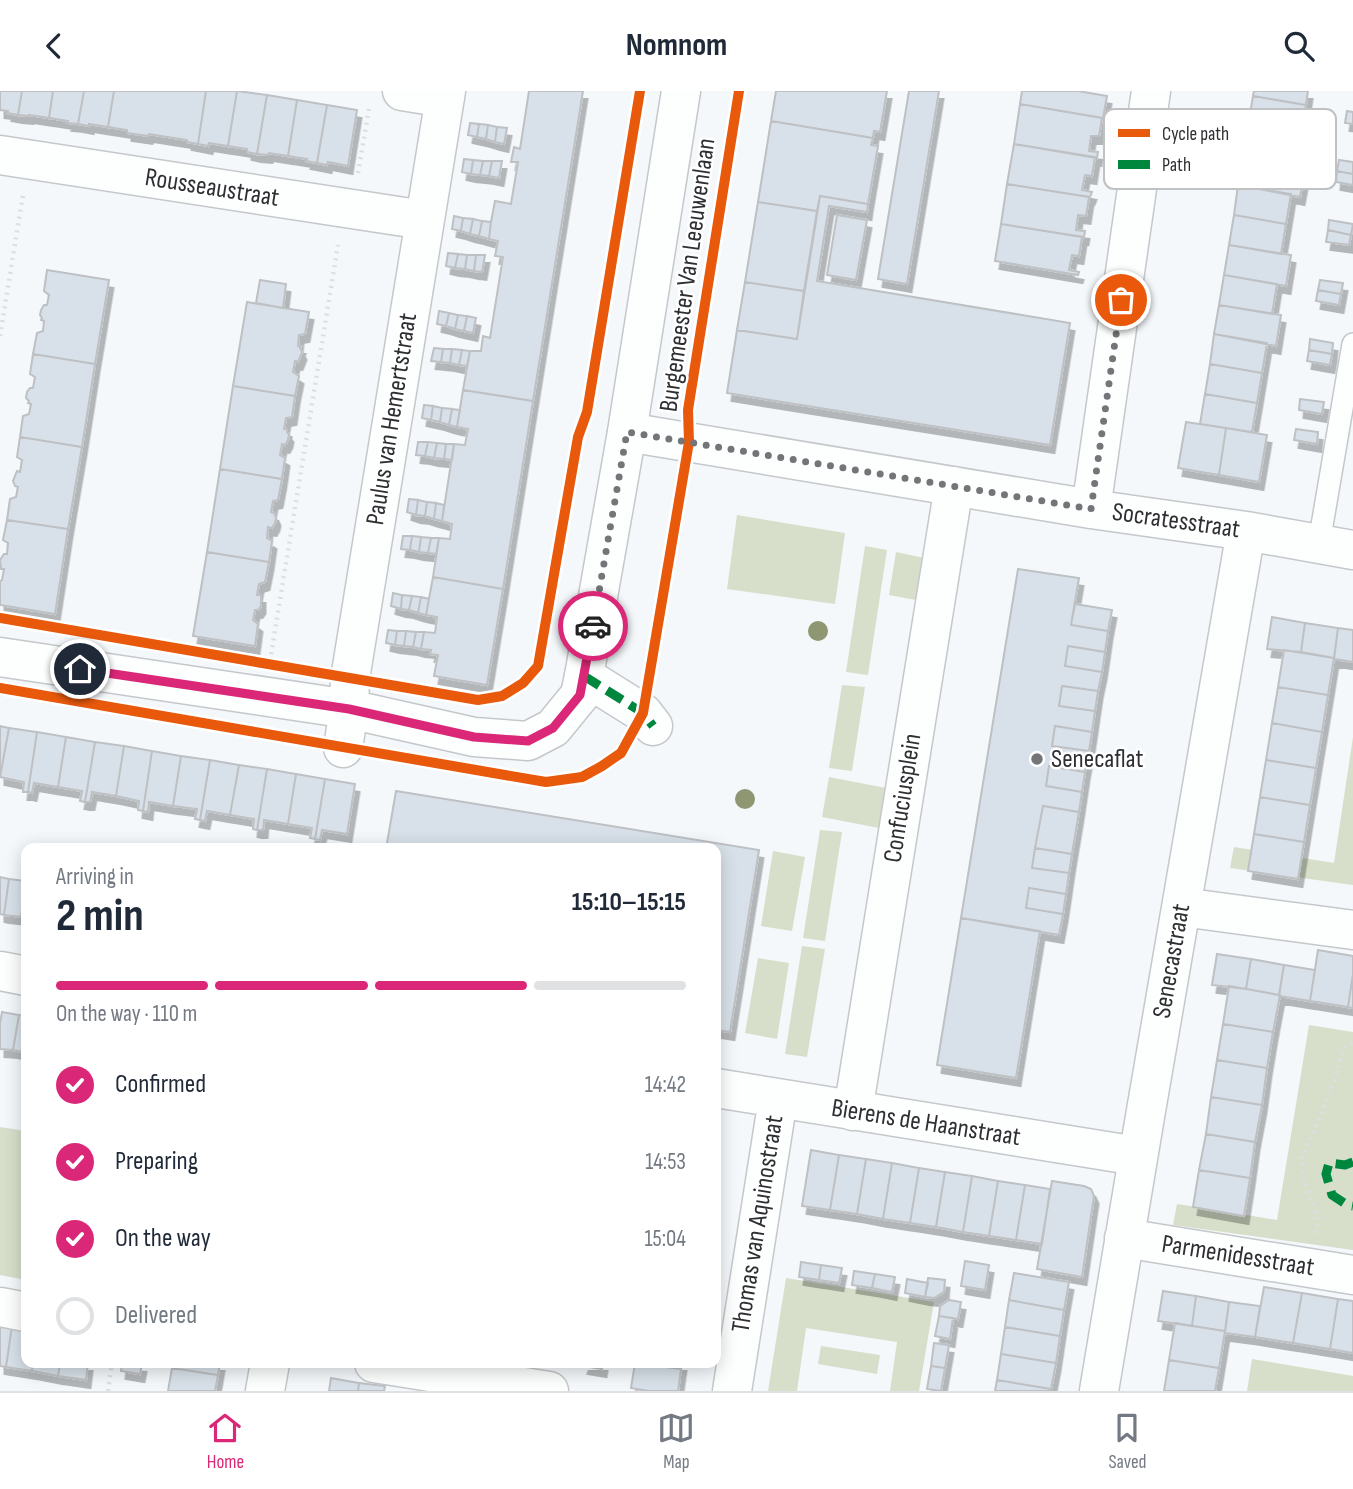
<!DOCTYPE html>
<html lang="en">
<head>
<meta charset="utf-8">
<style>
  body { margin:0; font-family:"Sofia Sans Condensed",sans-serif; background:#f2f2f3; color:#1f2937; height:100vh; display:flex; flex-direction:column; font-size:26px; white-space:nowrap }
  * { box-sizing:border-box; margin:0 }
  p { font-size:23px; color:#747a83 }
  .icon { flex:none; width:38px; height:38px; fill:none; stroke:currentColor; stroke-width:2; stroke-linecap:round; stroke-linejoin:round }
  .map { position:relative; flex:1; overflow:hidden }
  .details { position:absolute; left:21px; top:752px; width:700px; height:525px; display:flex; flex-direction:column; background:#fff; border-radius:14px; box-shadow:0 4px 18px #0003 }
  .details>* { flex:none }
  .pin { position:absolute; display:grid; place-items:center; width:60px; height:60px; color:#fff; margin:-30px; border:4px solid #fff; border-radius:50%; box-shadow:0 2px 7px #0007 }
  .courier { position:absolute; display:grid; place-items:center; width:70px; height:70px; margin:-35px; border:5px solid #db2777; border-radius:50%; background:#fff; color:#222; box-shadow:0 2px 9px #0007 }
  .headline em { font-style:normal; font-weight:700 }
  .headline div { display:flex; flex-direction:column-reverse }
  .headline { display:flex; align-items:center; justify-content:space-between; height:119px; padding:0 35px }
  h1 { font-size:46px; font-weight:700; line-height:52px }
  .bar { display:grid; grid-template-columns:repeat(4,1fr); gap:10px 7px; align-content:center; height:84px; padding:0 35px }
  .bar i { height:9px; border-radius:5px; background:#e0e1e3 }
  .bar .active { background:#db2777 }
  .bar p { grid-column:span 4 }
  ol { padding:0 35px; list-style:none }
  li { display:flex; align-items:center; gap:21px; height:77px }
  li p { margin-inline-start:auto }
  li .icon { padding:7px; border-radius:50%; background:#db2777; color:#fff; stroke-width:4 }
  li:last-child { color:#747a83 }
  li i { width:38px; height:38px; border:4px solid #e0e1e3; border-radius:50% }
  header { display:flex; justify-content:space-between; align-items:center; height:91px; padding:0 35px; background:#fff; font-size:32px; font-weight:700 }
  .tab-bar { display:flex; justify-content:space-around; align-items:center; height:98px; border-top:2px solid #e0e1e3; background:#fff; font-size:19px; color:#747a83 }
  .tab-bar a { display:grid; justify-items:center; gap:4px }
  .tab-bar .active { color:#db2777 }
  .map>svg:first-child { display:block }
  .green { fill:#d7dfca }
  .building { fill:#d8e1e9; stroke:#bec0c3; stroke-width:2; filter:url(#shadow) }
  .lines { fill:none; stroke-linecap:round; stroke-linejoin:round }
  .lane-casing { stroke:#c5c8cb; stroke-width:24 }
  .street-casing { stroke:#c5c8cb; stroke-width:41 }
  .secondary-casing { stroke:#c5c8cb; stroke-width:41 }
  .path { stroke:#dddee0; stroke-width:4.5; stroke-dasharray:2 5; stroke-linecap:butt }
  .lane { stroke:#fdfefe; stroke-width:21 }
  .street { stroke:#fdfefe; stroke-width:38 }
  .secondary { stroke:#fdfefe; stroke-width:38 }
  .quiet { stroke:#00873e; stroke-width:9; stroke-dasharray:18 9; stroke-linecap:butt }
  .cycleway-casing { stroke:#fff; stroke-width:15 }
  .cycleway { stroke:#e8590c; stroke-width:10 }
  .tree { fill:#8e9672 }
  .done { stroke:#737578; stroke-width:7; stroke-dasharray:0 12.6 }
  .route { stroke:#db2777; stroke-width:9 }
  .poi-dot { fill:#737578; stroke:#fff; stroke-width:2.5 }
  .labels { text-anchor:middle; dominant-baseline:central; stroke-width:5; stroke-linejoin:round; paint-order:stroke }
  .street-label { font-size:26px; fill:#2d2f32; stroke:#fff }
  .poi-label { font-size:26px; fill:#2d2f32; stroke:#fff; text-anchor:start }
  .key { fill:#fff; stroke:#c0c1c2; stroke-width:2 }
  .key-label { font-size:19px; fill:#2d2f32 }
</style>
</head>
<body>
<header><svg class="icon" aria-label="back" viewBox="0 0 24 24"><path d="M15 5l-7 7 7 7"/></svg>Nomnom<svg class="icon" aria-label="search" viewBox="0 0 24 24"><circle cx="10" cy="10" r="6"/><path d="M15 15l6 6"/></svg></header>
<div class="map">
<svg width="1353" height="1300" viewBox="0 0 1353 1300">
  <defs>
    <filter id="shadow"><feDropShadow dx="4.5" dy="8" stdDeviation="0" flood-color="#0004"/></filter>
  </defs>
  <rect width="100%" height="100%" fill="#f4f8fb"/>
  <path class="green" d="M737,424L845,442L835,513L727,498Z
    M865,455L887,459L868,584L846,581Z
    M896,461L924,467L916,509L889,504Z
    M842,594L865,596L852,680L829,677Z
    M1353,646V794L1230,777L1234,756L1334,772Z
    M829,686L886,697L879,737L822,726Z
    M820,739L842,741L825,850L803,847Z
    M773,760L805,766L792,840L761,835Z
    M802,855L825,858L807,966L785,963Z
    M758,867L789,872L777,948L745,942Z
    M1309,934L1353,941V1159L1173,1134L1177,1113L1217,1119V1121H1222L1223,1120L1277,1129Z
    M0,1036L26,1040V1189L0,1184Z
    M786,1187L934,1211L919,1300H890L897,1251L806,1237L797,1300H768Z
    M821,1255L880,1264L877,1283L818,1273Z
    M1252,1268L1353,1285V1300H1247Z"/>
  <path class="building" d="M0,0H22L18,24L7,22L8,20L0,19Z
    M22,0H53L49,27L29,24V25L18,24Z
    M53,0H84L78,33L67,32L68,30L49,27Z
    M84,0H114L108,36L89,33V35L78,33Z
    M114,0H206L198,53L187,51V49L149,43L148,45L127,42V39L108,36Z
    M206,0H237L228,55L209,52L208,55L198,53Z
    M237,0L267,4L257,63L247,61V58L228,55Z
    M529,0H583L533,310L463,299L470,260H481L483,245L490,247L503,166L495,165L498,150L489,148L491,131L495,110L511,113L518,71H511L514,56L520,58Z
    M776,0H887L880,41L874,40L873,47L771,30Z
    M909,0H939L907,193L878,188Z
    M1022,0H1078L1107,5L1103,27L1020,13Z
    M1254,0H1308L1306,14L1253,5Z
    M267,4L297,9L288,65L269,62L268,64L257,63Z
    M1253,5L1306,14L1301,43L1248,35Z
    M297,9L327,14L317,72L306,70L307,68L288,65Z
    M1020,13L1102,27L1099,45H1091L1089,60L1098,61L1097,67L1014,53Z
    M327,14L357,19L348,75L328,71L327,74L317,72Z
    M1347,20L1353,21V33L1345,32Z
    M771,30L873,47L871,54L878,55L868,113L820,105L817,120L758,111Z
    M470,32L479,33L477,46L468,44Z
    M479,33L488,34L486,48L477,46Z
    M488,34L497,36L495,51L486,48Z
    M497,36L507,37L504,53L495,51Z
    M1014,53L1095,66L1092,85L1085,84L1082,99L1092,101L1090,106L1007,93Z
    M1243,65L1306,74L1300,106L1238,94Z
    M464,68L473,69L471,83L462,81Z
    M473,69L483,70L480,84L471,83Z
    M1339,69L1353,71V83L1337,80Z
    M483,70H492L489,85L480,84Z
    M492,70H502L499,87L489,85Z
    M1337,80L1353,83V94L1336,91Z
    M1007,93L1089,106L1086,125L1078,124L1076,139L1085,140L1084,146L1001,133Z
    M1238,94L1291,103L1286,133L1234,124Z
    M820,105L868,113L867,121L829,115L817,190L1070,232L1050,354L727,302L737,239L797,248Z
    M758,111L817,120L804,200L745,191Z
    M837,124L867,129L856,189L827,184Z
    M1234,124L1286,133L1281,163L1229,154Z
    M454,125L463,127L461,140L452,138Z
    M463,127L473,128L470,143L461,140Z
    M473,128L482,130L479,145L470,143Z
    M1329,129L1353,133L1351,144L1328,139Z
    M482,130L491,131L489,148L479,145Z
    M1001,133L1082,146L1079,165L1072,164L1069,179L1079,181L1078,184L995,170Z
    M1328,139L1351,144L1349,154L1326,151Z
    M1229,154L1291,164L1286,195L1224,184Z
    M448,162L458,163L455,177L446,175Z
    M458,163L467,164L465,178L455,177Z
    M467,164H476L474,180L465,178Z
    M476,164H485L482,181L474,180Z
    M47,179L109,189L95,273L33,263L37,242L43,240L44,230L41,229L42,227L40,224L41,219L44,214H47L49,204L44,200Z
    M1224,184L1277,193L1272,223L1219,214Z
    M260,189L286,193L283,217L256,212Z
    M1320,189L1343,192L1341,203L1318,199Z
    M745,191L804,200L797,248L737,239Z
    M1318,199L1341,203L1339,214L1316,210Z
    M247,211L309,221L305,243L299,244L298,255H301L300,257L302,261L298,271L295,270L293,281L299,285L295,305L233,295Z
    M1219,214L1281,224L1276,255L1214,243Z
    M439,220L449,222L446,235L437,233Z
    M449,222L458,224L455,238L446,235Z
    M458,224L467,225L464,240L455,238Z
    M467,225L476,227L473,242L464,240Z
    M1214,243L1267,252L1262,282L1210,273Z
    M1310,248L1333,252L1332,263L1309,259Z
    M434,257L443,258L441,271L431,270Z
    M443,258H452L450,272L441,271Z
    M452,258L462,259L459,274L450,272Z
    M462,259L470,260L467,275L459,274Z
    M1309,259L1332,263L1330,274L1307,270Z
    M33,263L95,273L82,356L20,346L23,325L29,323L31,313L28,312L29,310L26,307L27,301L30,297H33L35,286L30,283Z
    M1210,273L1262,282L1257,312L1205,303Z
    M233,295L295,305L292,326L286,327L284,338H287V341L289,343L288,349L285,354L282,353L280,364L285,367L282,388L220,378Z
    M463,299L533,310L503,498L433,486L439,447L450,448L452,433L442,430L454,353L465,354L468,338L457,336Z
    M1205,303L1257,312L1252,341L1200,333Z
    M1300,308L1324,311L1322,323L1299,319Z
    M424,314L433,315L431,329L422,327Z
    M433,315L442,317L440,331L431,329Z
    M442,317L452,318L449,334L440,331Z
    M452,318L460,319L457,336L449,334Z
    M1186,331L1226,337L1219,384L1178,377Z
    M1226,337L1267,344L1259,391L1219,384Z
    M1296,338L1318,341L1317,353L1294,349Z
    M20,346L82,356L68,438L7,429L10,408L16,406L18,396L15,395L13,390L17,380L20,381L22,369L17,366Z
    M418,351H428L425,365L416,364Z
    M428,351L437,352L434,367L425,365Z
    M437,352L446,353L444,368L434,367Z
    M446,353H454L452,369L444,368Z
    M220,378L282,388L278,409L273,410L271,421L274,422L276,427L275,432L272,437L268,436L267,447L272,450L269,471L207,461Z
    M409,408L418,409L416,424L407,421Z
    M418,409L427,411L425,425L416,424Z
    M427,411L436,412L434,428L425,425Z
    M436,412L444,414L442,430L434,428Z
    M7,429L68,438L55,523L0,514V490L2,489L4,478H1L0,469L4,463H7L8,452L3,449Z
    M403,445H412L410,459L401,458Z
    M412,445L421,446L419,461L410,459Z
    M421,446L431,447L428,462L419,461Z
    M431,447H439L436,463L428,462Z
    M207,461L269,471L265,491L259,493L257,504H261V515L258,519H255L253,529L258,533L255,555L193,545Z
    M1018,478L1079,487L1071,534L1108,540L1105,561L1068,555L1065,575L1102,581L1098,600L1062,595L1059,615L1095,620L1092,641L1055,635L1052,655L1089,660L1085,681L1049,675L1046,695L1082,701L1079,721L1043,715L1035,757L1032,777L1069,782L1066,803L1029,797L1026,817L1063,823L1059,844L961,827Z
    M433,486L503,498L487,594L434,585L438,564L430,563L431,559L421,558L424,541L435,542L437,526L426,524Z
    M393,502L402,504L401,518L391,515Z
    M402,504L412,505L409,519L401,518Z
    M412,505L421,506L418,522L409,519Z
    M421,506L429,508L426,524L418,522Z
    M1075,513L1112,519L1108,540L1071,534Z
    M1272,526L1305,532L1301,561L1267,558Z
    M1305,532L1338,537L1334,567L1301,561Z
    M1338,537L1353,539V571L1334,568Z
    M388,539L397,540L395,554L386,552Z
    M397,540H406L404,555L395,554Z
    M406,540L416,541L413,556L404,555Z
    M416,541H424L421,558L413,556Z
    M1068,555L1105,561L1102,581L1065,575Z
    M1284,559L1334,567L1328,604L1278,596Z
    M1062,595L1098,600L1095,620L1059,615Z
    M1278,596L1328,604L1322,641L1272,632Z
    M1272,632L1322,641L1316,677L1266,669Z
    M0,635L9,637L0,686Z
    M1055,635L1092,641L1089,660L1052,655Z
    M9,637L37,641L28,701H23L24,691L0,686Z
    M37,641L66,646L58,696L34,692L32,702L28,701Z
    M66,646L95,651L85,711L80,710L82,700L58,696Z
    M95,651L124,655L116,705L92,701L90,711H85Z
    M124,655L152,660L143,720L138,719L139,710L116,705Z
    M152,660L181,665L173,715L149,711L148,721L143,720Z
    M181,665L210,669L200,729L195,728L197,718L173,715Z
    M210,669L239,674L230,724L207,720L205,730L200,729Z
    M1266,669L1316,677L1310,714L1260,706Z
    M239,674L267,678L257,739L253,738L254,728L230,724Z
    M1049,675L1085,681L1082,701L1046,695Z
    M267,678L296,683L288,733L264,729L263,739H257Z
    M296,683L325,688L315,748L310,747L312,737L288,733Z
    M325,688L355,693L347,743L322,739L320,749L315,748Z
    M396,700L759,759L730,941L716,939V758H386Z
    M1260,706L1310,714L1304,751L1254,743Z
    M1043,715L1079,721L1072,763L1035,757Z
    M1254,743L1304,751L1298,788L1248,780Z
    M1035,757L1072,763L1069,782L1032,777Z
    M0,786L9,788L4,824L0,823Z
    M9,788L26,790L21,826L4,824Z
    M26,794V827L21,826Z
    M1029,797L1066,803L1063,823L1026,817Z
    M961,827L1040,840L1016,987L937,974Z
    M1318,859L1353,865V883L1348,916L1310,910Z
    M1217,863L1251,868L1246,898L1212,894Z
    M1251,868L1284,874L1279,904L1246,898Z
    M1284,874L1315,879L1310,910L1279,905Z
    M1353,883V917L1348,916Z
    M1229,895L1280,904L1273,941L1223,933Z
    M2,921L19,924L13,959L0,958V933Z
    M19,924L26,925V962L13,959Z
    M1223,933L1273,941L1267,977L1217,969Z
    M1217,969L1267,977L1262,1014L1211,1006Z
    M1211,1006L1262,1014L1255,1051L1206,1043Z
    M1206,1043L1255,1051L1250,1087L1199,1079Z
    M811,1059L839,1064L830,1119L802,1115Z
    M839,1064L866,1068L857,1123L830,1119Z
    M866,1068L892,1072L883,1128L857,1123Z
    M892,1072L919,1077L910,1132L883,1128Z
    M919,1077L945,1081L936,1136L910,1132Z
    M1199,1079L1250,1087L1244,1125L1193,1116Z
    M945,1081L972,1085L963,1141L936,1136Z
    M972,1085L998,1090L989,1145L963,1141Z
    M998,1090L1025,1094L1016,1149L989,1145Z
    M1052,1090L1084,1095L1091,1098L1094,1105L1082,1186L1037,1178Z
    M1025,1094L1050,1098L1042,1153L1016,1149Z
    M965,1170L989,1174L985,1199L961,1195Z
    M801,1171L821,1174L819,1189L799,1186Z
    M821,1174L842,1177L839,1192L819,1189Z
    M854,1180L875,1183L872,1197L852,1194Z
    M1014,1182L1069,1191L1064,1219L1009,1209Z
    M875,1183L895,1186L892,1201L872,1197Z
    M928,1187L945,1189L944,1201L934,1207L925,1206Z
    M907,1188L928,1192L925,1206L905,1202Z
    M1264,1196L1302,1202L1293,1252L1255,1246Z
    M1163,1200L1196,1205L1192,1235L1158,1230Z
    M1302,1202L1338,1208L1330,1258L1293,1252Z
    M1196,1205L1229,1211L1225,1240L1192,1235Z
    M1338,1208L1353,1210V1262L1330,1258Z
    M949,1209L961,1211L958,1228L939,1225L940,1215Z
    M1009,1209L1064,1219L1060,1245L1005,1236Z
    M1229,1211L1260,1215L1255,1246L1225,1242Z
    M939,1225L953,1227L950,1248L935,1245Z
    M1175,1232L1225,1240L1219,1277L1169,1269Z
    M0,1233L12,1235L6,1276L0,1275Z
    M12,1235L26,1237V1272H33L32,1280L6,1276Z
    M1005,1236L1060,1245L1056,1272L1001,1263Z
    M934,1252L949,1254L945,1277L931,1275Z
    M1001,1263L1056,1272L1051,1298L997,1289Z
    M1169,1269L1219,1277L1215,1300H1164Z
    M33,1272H60L58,1285L32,1280Z
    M60,1272H88L86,1289L58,1285Z
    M122,1272L142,1273L140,1283L121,1280Z
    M173,1272H220L218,1284L172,1277Z
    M584,1272H603L602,1278L583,1275Z
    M635,1272L681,1278L678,1300H649L631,1297Z
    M640,1272H682L681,1278Z
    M931,1275L945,1277L941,1300L927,1298Z
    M172,1277L218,1284L215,1300H168Z
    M331,1287L359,1292L358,1300H329Z
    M997,1289L1051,1298V1300H995Z
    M359,1292L385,1295L384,1300H358Z"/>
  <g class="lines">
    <defs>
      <path id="lane" d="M1319,452L1353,253"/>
      <path id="street" d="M402,0L445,7
        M0,64L424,129
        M627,341L1091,418L1246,440L1353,459
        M1091,418L1151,0
        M584,585L643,622L653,635
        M343,657L349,618L350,588L446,0
        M1182,816L1353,839
        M0,880L26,885
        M716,997L1137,1065
        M853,1020L954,395
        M1124,1147L1353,1184
        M0,1216L26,1221
        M374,1272L549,1300
        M265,1300L270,1272
        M732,1300L778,1008
        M1099,1300C1146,1013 1197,727 1246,440"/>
      <path id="secondary" d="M0,566L349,618L474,646L528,650L553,637L580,604L584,585L627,341L681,0"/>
    </defs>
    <use href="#lane" class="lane-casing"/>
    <use href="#street" class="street-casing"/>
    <use href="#secondary" class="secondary-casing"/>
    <path class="path" d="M358,82L369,18
      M0,245L23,104
      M270,570L338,154
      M1316,1142L1318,1130L1304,1088L1302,1065L1312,1045L1335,988L1341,964L1348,954L1353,952
      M108,1300L112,1272"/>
    <use href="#lane" class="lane"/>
    <use href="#street" class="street"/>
    <use href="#secondary" class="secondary"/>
    <path class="quiet" d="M584,585L643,622L653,635
      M1353,1071L1345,1074L1329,1072L1326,1083L1332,1104L1347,1114L1353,1115"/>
    <defs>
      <path id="cycleway" d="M0,527L478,609L502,605L523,592L538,575L578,346L587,321L640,0
        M0,597L546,691L582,686L602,675L621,662L643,622L689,351L688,319L739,0"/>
    </defs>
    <use href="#cycleway" class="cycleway-casing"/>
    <use href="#cycleway" class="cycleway"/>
  </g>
  <g class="tree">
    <circle cx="818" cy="540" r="10"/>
    <circle cx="745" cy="708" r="10"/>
  </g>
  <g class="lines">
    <path class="done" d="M593,535L627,341L1091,418L1121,209"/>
    <path class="route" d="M80,578L349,618L474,646L528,650L553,637L580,604L593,535"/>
  </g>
  <circle class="poi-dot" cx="1037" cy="668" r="7"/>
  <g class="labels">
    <g class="street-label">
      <text transform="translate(212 97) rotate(9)">Rousseaustraat</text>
      <text transform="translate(688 184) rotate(-82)">Burgemeester Van Leeuwenlaan</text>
      <text transform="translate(392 328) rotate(-81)">Paulus van Hemertstraat</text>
      <text transform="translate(1176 430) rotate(8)">Socratesstraat</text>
      <text transform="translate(903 707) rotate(-81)">Confuciusplein</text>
      <text transform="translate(1172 870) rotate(-80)">Senecastraat</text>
      <text transform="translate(926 1032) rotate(9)">Bierens de Haanstraat</text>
      <text transform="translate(758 1133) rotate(-81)">Thomas van Aquinostraat</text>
      <text transform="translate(1238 1165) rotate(9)">Parmenidesstraat</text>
    </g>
    <g class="poi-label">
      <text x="1051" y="668">Senecaflat</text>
    </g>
  </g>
  <rect x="1104" y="18" width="232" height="80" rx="10" class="key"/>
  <rect x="1118" y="38" width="32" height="8" fill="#e8590c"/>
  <rect x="1118" y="69" width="32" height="9" fill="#00873e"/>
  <g class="key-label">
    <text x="1162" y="49">Cycle path</text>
    <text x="1162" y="80">Path</text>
  </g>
</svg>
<div class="pin" style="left:1121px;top:209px;background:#ea580c"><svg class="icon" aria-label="bag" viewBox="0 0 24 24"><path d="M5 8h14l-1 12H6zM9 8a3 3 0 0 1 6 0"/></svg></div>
<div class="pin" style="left:80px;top:578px;background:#1f2937"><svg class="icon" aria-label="home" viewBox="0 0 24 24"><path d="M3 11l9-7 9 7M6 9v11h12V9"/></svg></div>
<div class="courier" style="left:593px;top:535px"><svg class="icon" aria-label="car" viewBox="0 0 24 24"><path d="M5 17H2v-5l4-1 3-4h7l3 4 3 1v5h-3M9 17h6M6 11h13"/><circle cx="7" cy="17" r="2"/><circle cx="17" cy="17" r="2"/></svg></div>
<section class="details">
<div class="headline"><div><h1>2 min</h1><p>Arriving in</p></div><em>15:10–15:15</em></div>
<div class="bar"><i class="active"></i><i class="active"></i><i class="active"></i><i></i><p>On the way · 110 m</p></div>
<ol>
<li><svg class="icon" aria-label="check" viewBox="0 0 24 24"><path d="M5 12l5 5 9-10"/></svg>Confirmed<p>14:42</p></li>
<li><svg class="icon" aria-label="check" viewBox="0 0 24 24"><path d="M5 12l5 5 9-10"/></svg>Preparing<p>14:53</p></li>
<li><svg class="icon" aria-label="check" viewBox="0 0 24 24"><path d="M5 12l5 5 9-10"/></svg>On the way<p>15:04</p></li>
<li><i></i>Delivered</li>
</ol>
</section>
</div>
<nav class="tab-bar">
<a class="active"><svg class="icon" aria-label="home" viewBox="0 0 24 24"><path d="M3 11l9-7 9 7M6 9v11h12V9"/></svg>Home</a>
<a><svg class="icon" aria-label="map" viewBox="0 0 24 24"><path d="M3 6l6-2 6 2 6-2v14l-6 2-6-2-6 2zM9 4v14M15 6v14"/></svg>Map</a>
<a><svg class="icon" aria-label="saved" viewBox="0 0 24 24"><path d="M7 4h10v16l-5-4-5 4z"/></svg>Saved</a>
</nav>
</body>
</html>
